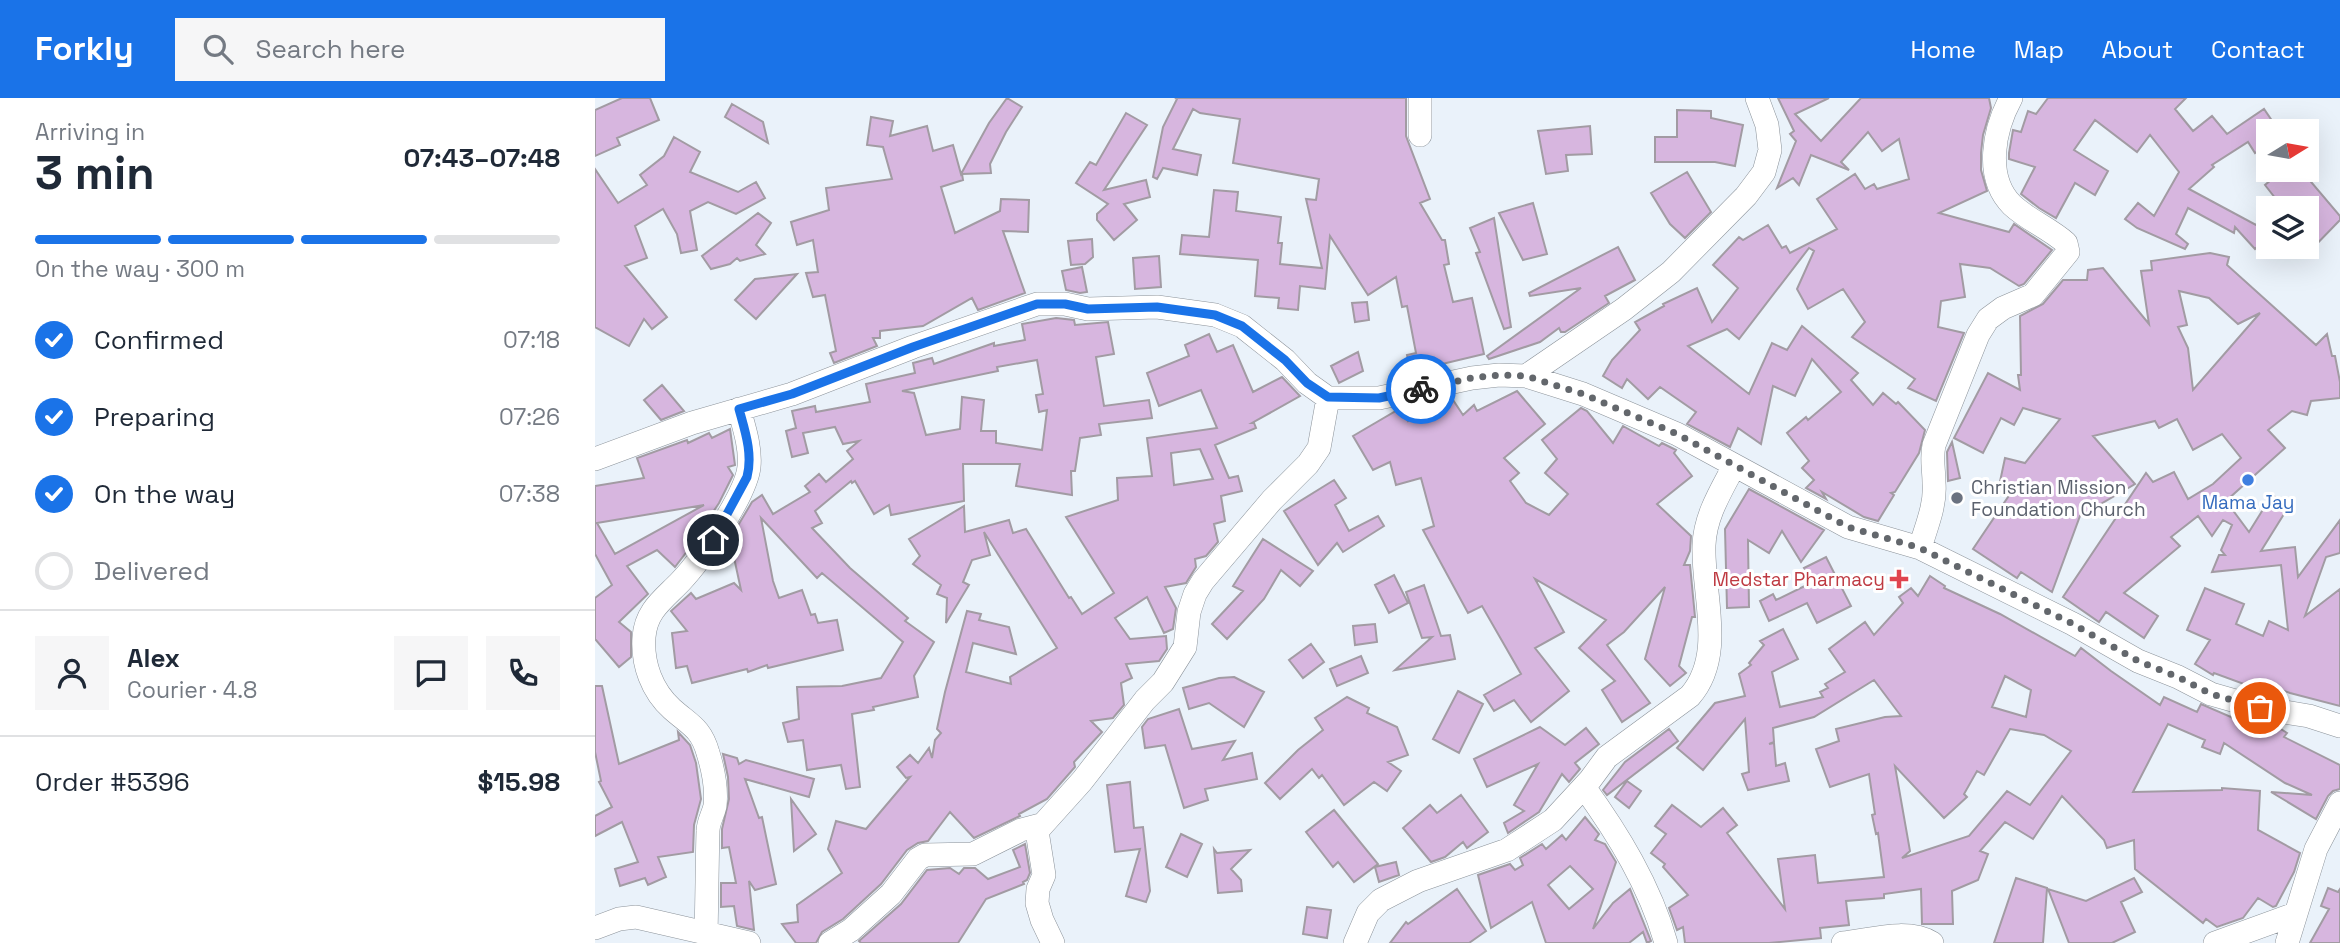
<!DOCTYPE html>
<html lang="en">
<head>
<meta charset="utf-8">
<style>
  body { margin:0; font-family:"Space Grotesk",sans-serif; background:#f6f6f7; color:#1f2937; height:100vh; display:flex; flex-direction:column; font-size:26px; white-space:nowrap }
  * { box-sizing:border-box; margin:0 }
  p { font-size:23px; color:#747a83 }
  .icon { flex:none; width:38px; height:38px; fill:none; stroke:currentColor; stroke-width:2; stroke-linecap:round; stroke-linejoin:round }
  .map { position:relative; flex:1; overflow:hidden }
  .drawer { display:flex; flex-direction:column; background:#fff; width:595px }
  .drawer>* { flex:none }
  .needle { width:46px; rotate:79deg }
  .controls { position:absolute; left:1661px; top:21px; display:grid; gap:14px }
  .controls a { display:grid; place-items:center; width:63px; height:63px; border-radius:0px; background:#fff; box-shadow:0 7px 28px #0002; font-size:35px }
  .pin { position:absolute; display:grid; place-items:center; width:60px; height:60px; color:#fff; margin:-30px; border:4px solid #fff; border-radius:50%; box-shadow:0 2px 7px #0007 }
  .courier { position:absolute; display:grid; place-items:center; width:70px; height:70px; margin:-35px; border:5px solid #1a73e8; border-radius:50%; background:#fff; color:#222; box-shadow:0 2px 9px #0007 }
  .overview em { font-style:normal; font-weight:800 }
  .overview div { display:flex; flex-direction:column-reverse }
  .overview { display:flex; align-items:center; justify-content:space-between; height:119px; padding:0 35px }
  h1 { font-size:46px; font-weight:800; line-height:52px }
  .bar { display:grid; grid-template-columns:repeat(4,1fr); gap:10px 7px; align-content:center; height:84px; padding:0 35px }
  .bar i { height:9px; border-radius:5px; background:#e0e1e3 }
  .bar .selected { background:#1a73e8 }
  .bar p { grid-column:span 4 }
  .line { display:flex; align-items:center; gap:18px; padding:0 35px; border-top:2px solid #e0e1e3 }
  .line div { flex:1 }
  .round { display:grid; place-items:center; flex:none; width:74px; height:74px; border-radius:0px; background:#f6f6f7 }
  ol { padding:0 35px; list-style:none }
  li { display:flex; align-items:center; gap:21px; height:77px }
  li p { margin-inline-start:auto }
  li .icon { padding:7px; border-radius:50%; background:#1a73e8; color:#fff; stroke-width:4 }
  li:last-child { color:#747a83 }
  li i { width:38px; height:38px; border:4px solid #e0e1e3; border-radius:50% }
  header { display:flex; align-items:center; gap:42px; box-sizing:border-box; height:98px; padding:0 35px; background:#1a73e8; color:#fff }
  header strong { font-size:33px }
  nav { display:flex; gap:38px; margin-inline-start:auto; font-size:24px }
  .search { width:490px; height:63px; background:#f6f6f7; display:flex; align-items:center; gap:18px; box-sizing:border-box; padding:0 24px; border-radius:0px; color:#747a83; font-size:26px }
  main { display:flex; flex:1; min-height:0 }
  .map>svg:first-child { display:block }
  .building { fill:#d7b6df; stroke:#a29ba3; stroke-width:2; fill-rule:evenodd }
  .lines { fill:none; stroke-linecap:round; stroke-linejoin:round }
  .street-casing { stroke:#8c939a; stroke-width:24 }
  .street { stroke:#fff; stroke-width:23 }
  .done { stroke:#63676c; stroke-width:7; stroke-dasharray:0 12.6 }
  .route { stroke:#1a73e8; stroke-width:9 }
  .shop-dot { fill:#3f7fe0; stroke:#fff; stroke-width:2.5 }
  .worship-dot { fill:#6b7280; stroke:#fff; stroke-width:2.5 }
  .health-dot { fill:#e0444e; stroke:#fff; stroke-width:2.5 }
  .labels { text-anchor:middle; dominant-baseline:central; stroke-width:6; stroke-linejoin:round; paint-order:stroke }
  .worship-label { font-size:19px; fill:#5b616d; stroke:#fff; text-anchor:start }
  .shop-label { font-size:19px; fill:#366cbe; stroke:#fff }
  .health-label { font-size:19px; fill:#be3a42; stroke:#fff; text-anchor:end }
</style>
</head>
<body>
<header>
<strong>Forkly</strong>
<div class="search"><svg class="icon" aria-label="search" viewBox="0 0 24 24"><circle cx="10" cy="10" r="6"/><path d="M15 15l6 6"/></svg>Search here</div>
<nav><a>Home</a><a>Map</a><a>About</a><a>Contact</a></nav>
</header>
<main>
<section class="drawer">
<div class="overview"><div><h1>3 min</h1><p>Arriving in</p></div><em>07:43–07:48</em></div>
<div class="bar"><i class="selected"></i><i class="selected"></i><i class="selected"></i><i></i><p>On the way · 300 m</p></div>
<ol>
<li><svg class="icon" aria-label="check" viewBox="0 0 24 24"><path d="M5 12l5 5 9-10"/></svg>Confirmed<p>07:18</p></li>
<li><svg class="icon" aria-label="check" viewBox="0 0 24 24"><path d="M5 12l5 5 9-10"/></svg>Preparing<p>07:26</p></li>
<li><svg class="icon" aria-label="check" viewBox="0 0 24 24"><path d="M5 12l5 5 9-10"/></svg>On the way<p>07:38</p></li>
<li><i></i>Delivered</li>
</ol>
<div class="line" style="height:126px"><a class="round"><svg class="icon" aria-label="person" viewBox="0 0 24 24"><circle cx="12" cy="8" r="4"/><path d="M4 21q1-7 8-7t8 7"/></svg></a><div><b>Alex</b><p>Courier · 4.8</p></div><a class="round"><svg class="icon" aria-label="chat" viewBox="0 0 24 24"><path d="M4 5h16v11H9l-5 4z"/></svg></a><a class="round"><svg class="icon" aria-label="phone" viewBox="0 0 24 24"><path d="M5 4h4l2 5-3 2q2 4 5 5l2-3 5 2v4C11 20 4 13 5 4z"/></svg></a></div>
<div class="line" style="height:91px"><div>Order #5396</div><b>$15.98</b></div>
</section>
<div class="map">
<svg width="1745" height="845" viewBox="0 0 1745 845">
  <rect width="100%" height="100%" fill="#eaf2fa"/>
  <path class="building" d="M27,0H55L64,22L22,40L25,47L0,58V12Z
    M412,0L427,9L411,34L395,66L396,75L367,76L368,82L346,89L360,135L405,113L406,101L434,102L433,134L408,133L430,195L383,212L377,200L328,228L285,233V240H278L282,248L239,265L235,255L241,253L230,197L218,199L211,175L223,174L218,142L202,147L196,124L234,112L231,90L297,81L288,49L272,47L276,19L298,23L295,38L332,28L338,53L358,47L366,76L394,25Z
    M580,0H811V38L835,101L825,105L847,142H850L854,166L849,167L858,204L877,200L889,256L847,266L848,271L816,277L812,257L821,255L812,208L807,209L801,179L773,197L735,138L730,191L705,188L703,212L683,210L684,200L660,198L663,162L585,156L587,137L614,139L619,92L643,94L641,113L686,119L683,145H687L685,166L727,170L711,101L721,102L724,81L638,65L645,21L605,15L598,11L578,51L606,57L602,77L568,70L562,81L558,79L568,29L582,1Z
    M1183,0H1234L1200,16L1226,43L1266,0H1394L1396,10L1388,37L1386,55V72L1392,93L1344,115L1414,134L1419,126L1457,152L1429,186L1424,188L1395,170L1365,166L1370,199L1346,203L1343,229L1369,235L1341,303L1313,290L1320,281L1257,239L1270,224L1248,191L1213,211L1202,191L1219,153L1214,150L1144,241L1132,231L1093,248L1154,296L1177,245L1192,252L1207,228L1263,275L1256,282L1278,307L1288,295L1301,306L1303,304L1330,332L1324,355L1300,394L1296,395L1299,397L1283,423L1269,419L1227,394L1231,401L1211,390L1219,382L1207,370L1214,363L1192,335L1211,319L1213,322L1246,294L1217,261L1200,298L1178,288L1166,346L1143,330L1135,349L1092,326L1101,314L1065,289L1053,301L1032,281L1027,290L1008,278L1017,262L1045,232L1040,224L1069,208L1068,206L1102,190L1117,224L1143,190L1118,167L1144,139L1148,142L1173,127L1187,150L1191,148L1195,155L1242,131L1222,101L1260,76L1270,91L1279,86L1282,91L1314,81L1304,41L1287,53L1273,34L1246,64L1254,72L1216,57L1204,87L1198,80L1182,90L1201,43L1195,36L1199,33Z
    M1453,0H1591L1580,11L1598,33L1617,18L1632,36L1669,11L1684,33H1673V46L1660,55L1653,44L1617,67L1619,69L1594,91L1661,127L1673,115V139L1660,151L1640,129L1639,135L1593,110L1581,136L1593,146L1590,151L1542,130L1530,121L1543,105L1559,118L1584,74L1555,37L1542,54L1500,22L1479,52L1513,73L1500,97L1480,85L1461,120L1444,110L1426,96L1440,69L1414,61V55L1418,32L1426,34L1433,13L1441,16Z
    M137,6L168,24L173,45L130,19Z
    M1082,12L1116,13V20L1148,27L1140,68L1120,64H1060V39H1082Z
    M531,15L552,27L509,92L551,82L555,99L529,106L542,122L519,142L502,122V116L513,106L481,85L495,64L501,67Z
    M995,28L997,56L971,57L973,73L951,76L943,33Z
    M79,39L105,54L95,74L143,94L161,84L170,100L141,116L113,104L95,113L102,152L86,155L82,136L68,111L40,128L52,160L30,168L72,219L57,231L49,221L34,248L0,229V71L23,105L52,87L45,77L69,58Z
    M1688,72H1706L1745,118V122L1712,156V110H1688L1670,87Z
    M1092,74L1116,114L1090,140L1075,126L1056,95Z
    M938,105L952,156L928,162L904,115Z
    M163,115L176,125L161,147L170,156L145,163L142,160L135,166L116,171L107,158Z
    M899,120L916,229L909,231L881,155L885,154L875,130Z
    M497,141L498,159L490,166L476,167L473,143Z
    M1023,149L1040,182L1010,198L1014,205L970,234H966L964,230L945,244L894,261L892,258L986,190L935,198L934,195Z
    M1615,155L1634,159L1632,167L1721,247L1732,236L1737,258H1740L1745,284V300L1716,303L1712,317L1697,313L1673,332L1690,350L1631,403L1654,434L1677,397L1694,408L1666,453L1700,449L1703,479L1745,422V455L1731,459L1710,518L1745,491V608L1695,595L1659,582L1657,589L1619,575L1618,577L1600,566L1615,542L1592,532L1610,490L1649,506L1641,526L1668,538L1674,523L1693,532L1686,467L1617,474L1624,457H1630L1626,452L1637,427L1628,422L1617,438L1603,418L1576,439L1585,448L1529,495L1563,518L1549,540L1511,514L1504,524L1468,499L1551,375L1558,384L1579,374L1593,401L1618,386L1646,360L1627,336L1598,352L1582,321L1564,330L1560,323L1498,338L1540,386L1485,418L1457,494L1426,474L1422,480L1378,451L1415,396L1403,393L1410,360L1430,365L1465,321L1428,310L1419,327L1406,320L1388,355L1359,340L1393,275L1425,292L1423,277H1426L1425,218L1448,206L1468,182H1492L1493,172L1508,170L1554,226L1546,173L1557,172L1556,163ZM1584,193L1614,200L1643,226L1665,215L1598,292L1593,250L1583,229L1592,227Z
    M564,158L566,189L540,191L538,160Z
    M487,169L492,194L485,195L471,192L467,173Z
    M202,176L161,221L140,202L160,181Z
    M772,204L774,222L760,224L757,205Z
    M461,220L479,222L480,227L513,224L519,256L501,259L509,308L554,302L557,320L504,326L506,337L485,340L480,373H476L477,397L421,388L425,366H368L369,403L296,417L294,407L279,416L260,383L257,385L256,383L220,413L227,425L217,430L255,470L313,520L310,523L339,544L319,578L323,599L278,609L279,612L257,616L265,689L251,691L246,667L212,672L208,642L193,644L188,625L204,621L202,589L247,588L286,580L308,544L227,475L222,480L166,420L178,483L184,500L207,492L216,517L220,516L223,525L242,522L248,552L173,570L172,567L153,574L152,571L97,585L92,568L81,570L77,535L92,533L76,513L96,495L101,501L139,485L146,492L135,441L157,404L167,397L178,416L215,394L210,388L224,376L231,384L258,361L252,353L264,343L248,346L240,329L208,335L213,355L197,359L191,333L201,330L197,313L220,308L221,314L275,304L271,286L320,275L318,265L337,260L339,266L399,245V248L430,242L427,226ZM442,262L448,296L441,297L444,314L452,312L447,352L401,345V333H386L389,302L367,299L365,331L331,337L319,295L307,293L403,273L402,269Z
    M614,236L622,254L638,247L658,294L687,279L705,298L657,325H659L661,330L620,347L634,380L643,378L647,393L626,398L630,423L619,426L623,444L611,458L600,461L601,469L591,485L570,489L581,510L578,531L569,535L552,499L520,520L535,541L571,538L572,551L564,563L531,566L537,580L526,585L529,607L518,620L496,623L507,634L479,664L480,669L452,701L424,716L425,718L379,740L355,714L333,743L323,745L312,752L286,786L248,821L227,834L221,845H201L187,826L203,824L202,807L247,775L233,751L241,723L271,731L315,679L311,680L302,669L315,657L323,665L334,650L337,660L340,642L346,635L342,631L350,594L372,513L386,516L384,522L414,529L421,556L378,545L371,574L416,586L415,579L462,550L389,434L395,457L377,462L368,484L374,487L351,525L352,500L342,496L346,487L318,466L325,458L314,441L369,408L370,434L414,422L418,435L431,431L474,500L476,499L487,516L519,495L471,419L523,402L522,380L557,378L552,340L622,330L606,292L564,308L552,275L594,258L590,247ZM605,351L618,381L579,387L576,355Z
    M763,254L768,273L744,285L736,268Z
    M67,287L89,313L66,322L49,302Z
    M922,293L950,326L909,360L924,375L915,383L931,405L954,417L973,396L950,375L962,361L947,342L986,310L992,313L1018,345L1028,328L1064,348L1067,345L1081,352L1079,355L1097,378L1062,406L1096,438L1095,453L1089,467H1095L1100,519H1097L1084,568L1091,575L1075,588L1050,561L1070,489L1029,534L1012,547L1055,605L1027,624L1007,592L1020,583L984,550L1011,522L940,481L969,534L940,550L974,593L936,624L919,602L899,613L889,597L926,576L887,508L873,515L828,432L839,428L826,380L801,387L795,364L778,372L758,338L806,310L813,323L848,301L856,299L868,317L879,307L882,313Z
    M135,331L140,367L133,369L138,377L124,405L93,452L80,469L62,452L32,468L53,496L24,524L36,534V559L24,569L0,541V500L17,487L0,456V388L49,380L42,360L92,342L93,345L114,335L117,340ZM109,407L20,456L2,425Z
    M1357,344L1365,380L1353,383L1352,354Z
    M739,382L751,400L740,407L754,433L783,418L789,428L748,454L742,445L723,467L689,413Z
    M1154,391L1229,432L1206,464L1187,433L1174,455L1153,442L1154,509L1132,510L1130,431Z
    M668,441L718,473L705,488L686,472L669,501L632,541L617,526L648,493L638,488Z
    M1231,459L1256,508L1222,525L1212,505L1174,523L1165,503L1178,496L1181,502L1218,484L1209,470Z
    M799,477L813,505L794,515L780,487Z
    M1335,478L1350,488L1349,490L1405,516L1480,558L1486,550L1516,573L1565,607L1569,599L1602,614L1606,606L1652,626L1655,622L1678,626L1692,635L1689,639L1745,667V691L1738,693L1733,698L1721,721L1676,694L1717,697L1690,685L1629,645L1625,656L1607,649L1610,642L1573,626L1538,694L1627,692V690L1665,693L1663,732L1705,755L1699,774L1681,808L1678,809L1663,800L1648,820L1622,829L1611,821L1608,825L1540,771L1539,742L1512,750L1509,742L1467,698L1438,741L1410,724L1385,753L1393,756L1383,782L1357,793L1358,826H1327L1326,791L1289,796V800L1251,803L1254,827L1225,830L1226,840L1174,845H1090L1088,829L1082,832L1074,810L1093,797L1068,769L1070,766L1056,755L1071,736L1060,728L1077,707L1106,729L1128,710L1142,727L1132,735L1190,811L1183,761L1220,757L1223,785L1289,779L1283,735L1281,736L1277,717L1280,716L1274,676L1235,689L1221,651L1244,643L1241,631L1290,619L1306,618L1279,582L1219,619L1178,630L1179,644L1174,646L1179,645L1181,668L1190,665L1194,683L1153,692L1147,676L1154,674L1150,621L1108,672L1082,650L1120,605L1150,598L1144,576L1156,567L1154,565L1169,547L1165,543L1188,531L1203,561L1177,574L1185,609L1228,599L1225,594L1233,590L1230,586L1250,574L1234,551L1270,524L1279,537L1308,505L1304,499L1316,490L1323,498ZM1410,578L1436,592L1431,619L1397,609ZM1415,631L1449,637L1476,653L1435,707L1412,693L1374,738L1307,760L1315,753L1300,668L1349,720L1372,699L1369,696L1382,673L1389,677Z
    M829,487L846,538L855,537L860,561L800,572L837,539L827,540L811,494Z
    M780,526L782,544L760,547L758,528Z
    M716,546L729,564L708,580L694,562Z
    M766,558L773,575L742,588L735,571Z
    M639,579L669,594L649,629L614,605L594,611L588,590L624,580Z
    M0,588H7L24,666L84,642L83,634L95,647L101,665L106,701L99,727L98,754L63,759L71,779L53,787L50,780L25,788L20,771L43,764L27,724L0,738V718L17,709L4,684L6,683L0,654Z
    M863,593L888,606L864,655L838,641Z
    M752,599L774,610L772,615L802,629L813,657L793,664L806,673L792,693L779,684L749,707L727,677L724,680L717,671L685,701L670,685L703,652L728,632L720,620Z
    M584,611L597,651L640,643L628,662L657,655L662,681L610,691L613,702L589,710L570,647L550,650L547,629L553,621Z
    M945,629L970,647L991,630L1004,646L980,665L985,671L974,684L967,676L944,714L913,735L909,725L929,713L919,707L943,666L892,689L879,661Z
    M1074,631L1083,643L1012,697L1008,692L1030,664Z
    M128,656L142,660L144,666L151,662L219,681L214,699L150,681L164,720L167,719L181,786L160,792L154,783L159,832L142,828L139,808L126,809V785H141L134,749L127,750V731L134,701L133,679Z
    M1032,683L1046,693L1034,710L1020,699Z
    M535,684L539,730L548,729L555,793L551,804L531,798L545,751L520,754L512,687Z
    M866,697L893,734L872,750L868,744L850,759L836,764L808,730L835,707L842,715Z
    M196,701L221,736L199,753Z
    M739,712L783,766L759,784L743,764L738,769L711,734Z
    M990,719L1004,736L1000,742L1010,746L1021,764L998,831L1018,805L1035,791L1056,843L1052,845L1048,834L1034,845H951L937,804L896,830L883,777L915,766L920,772L928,767L925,760L947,746L951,751L967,737L971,742ZM975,768L998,791L974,811L953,787Z
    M586,736L607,746L592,779L571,769Z
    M430,746L435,775L432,782L428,784L429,786L391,801L363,845H266L264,843L306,806L332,772L355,770L364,776L369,770H380L393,781L425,769L418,752Z
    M619,751L622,755L655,752L636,771L646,782L647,793L623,795Z
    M801,764L804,777L784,784L780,769Z
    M1421,780L1452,790L1448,845H1399Z
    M1539,780L1547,794L1526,804L1540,834L1517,845H1474L1453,791L1491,803Z
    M1733,790L1743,794L1745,791V845H1715L1734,811L1726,808Z
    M862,791L891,833L874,845H795L811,824L813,826Z
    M712,809L736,812L732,840L708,836Z"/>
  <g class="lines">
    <defs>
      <path id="street" d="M825,0V37
        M931,278L1029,211L1076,174L1151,98L1169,74L1175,52L1172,27L1162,0
        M0,361L97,325L197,296L318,249L442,206H470L493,211L562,209L620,217L647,228L690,262L712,285L733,300H784L877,280L904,277L931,278L988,296L1082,336L1253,429L1325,450L1478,526L1543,563L1583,579L1616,596L1665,610L1714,618L1745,628
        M1325,450C1331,429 1341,407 1339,385C1339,371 1336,361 1339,347L1383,237L1393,221L1408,210L1438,197L1473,154L1471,145C1454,130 1433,122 1417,107C1389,79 1399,31 1416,0
        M989,689C1023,736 1055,788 1071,845
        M0,830L24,821L41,819L154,845
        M111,835C112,801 112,767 113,733C113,724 118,717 120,708C122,690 118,671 113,655C106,630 95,627 77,611C57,593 47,566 49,539C51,512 69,501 86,483C106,462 151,397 154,369C156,350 149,329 144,311
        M235,845L256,832L296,796L323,761L330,757L378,756L426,732L445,727
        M458,845L447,822L442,805L443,791L449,777L442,733L487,683L550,602L568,584L590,549L594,514L600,496L608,483L677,402L713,366L724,350L733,300
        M760,845L773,815L786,802L823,783L912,752L958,722L995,682L1012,659L1095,598C1131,557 1107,495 1109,447C1110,418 1126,393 1139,368
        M1248,845C1275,842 1313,830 1337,845
        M1620,845L1700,816
        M1692,845L1721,751L1745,705"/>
    </defs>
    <use href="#street" class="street-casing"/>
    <use href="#street" class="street"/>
  </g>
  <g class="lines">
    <path class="done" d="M826,291L877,280L904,277L931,278L988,296L1082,336L1253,429L1325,450L1478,526L1543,563L1583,579L1616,596L1665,610"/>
    <path class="route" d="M118,442L152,379C158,356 150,333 144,311L197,296L318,249L442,206H470L493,211L562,209L620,217L647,228L690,262L712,285L733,299L784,300L826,291"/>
  </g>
  <circle class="shop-dot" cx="1653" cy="382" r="7"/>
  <circle class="worship-dot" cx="1362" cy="400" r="7"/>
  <path class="health-dot" d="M1300.5 470.5h7v7h7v7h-7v7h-7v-7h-7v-7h7z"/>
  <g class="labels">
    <g class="worship-label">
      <text x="1376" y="389">Christian Mission<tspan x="1376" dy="22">Foundation Church</tspan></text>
    </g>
    <g class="shop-label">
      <text x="1653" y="404">Mama Jay</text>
    </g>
    <g class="health-label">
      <text x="1290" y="481">Medstar Pharmacy</text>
    </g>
  </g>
</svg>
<div class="controls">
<a><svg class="needle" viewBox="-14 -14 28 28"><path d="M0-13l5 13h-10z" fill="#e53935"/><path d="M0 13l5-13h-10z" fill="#747a83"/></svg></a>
<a><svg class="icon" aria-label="layers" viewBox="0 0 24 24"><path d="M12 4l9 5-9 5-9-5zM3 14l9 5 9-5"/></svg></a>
</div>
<div class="pin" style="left:1665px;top:610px;background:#ea580c"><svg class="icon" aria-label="bag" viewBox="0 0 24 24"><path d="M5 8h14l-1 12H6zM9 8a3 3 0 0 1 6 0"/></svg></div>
<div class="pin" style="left:118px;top:442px;background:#1f2937"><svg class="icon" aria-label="home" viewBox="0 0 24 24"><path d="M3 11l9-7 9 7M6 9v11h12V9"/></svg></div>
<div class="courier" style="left:826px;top:291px"><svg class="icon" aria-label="bike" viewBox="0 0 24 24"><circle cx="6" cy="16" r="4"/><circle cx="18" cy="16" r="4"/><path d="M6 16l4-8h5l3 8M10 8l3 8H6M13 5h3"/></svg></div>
</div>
</main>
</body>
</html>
